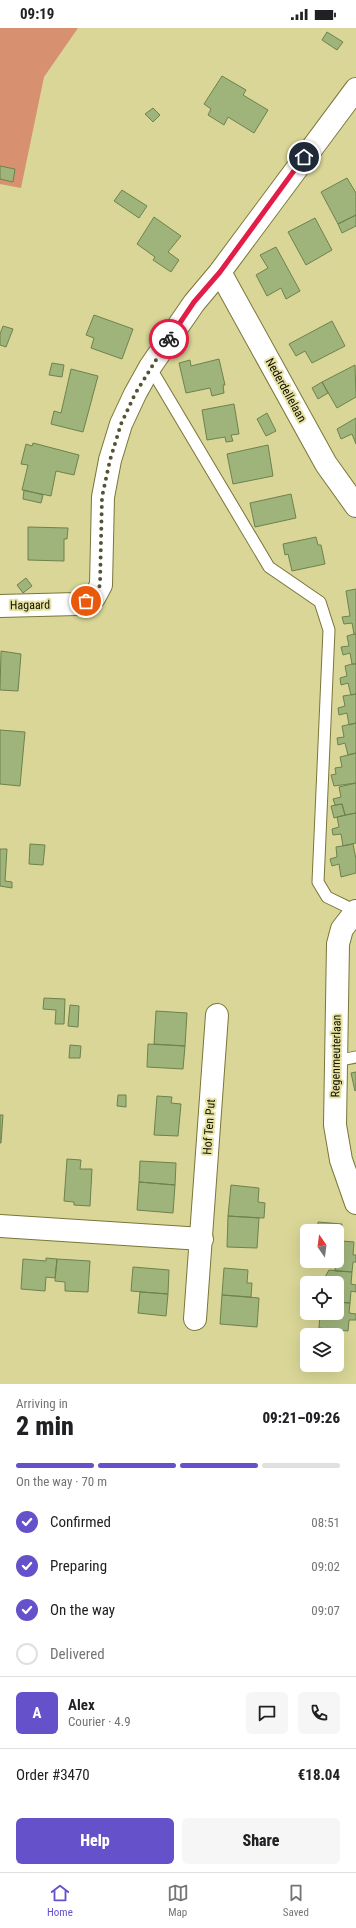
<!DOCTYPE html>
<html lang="en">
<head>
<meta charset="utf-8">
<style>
  body { margin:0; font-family:"Roboto Condensed",sans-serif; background:#f6f6f6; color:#202124; height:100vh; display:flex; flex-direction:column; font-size:15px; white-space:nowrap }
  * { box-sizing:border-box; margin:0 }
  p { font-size:13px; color:#757577 }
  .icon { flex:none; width:22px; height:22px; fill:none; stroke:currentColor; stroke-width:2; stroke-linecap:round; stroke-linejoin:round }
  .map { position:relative; height:1356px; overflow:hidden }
  .sheet { display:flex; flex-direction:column; background:#fff; flex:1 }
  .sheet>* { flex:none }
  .needle { width:26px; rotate:346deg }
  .buttons { position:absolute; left:300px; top:1196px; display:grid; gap:8px }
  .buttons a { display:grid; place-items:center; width:44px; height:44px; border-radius:6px; background:#fff; box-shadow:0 4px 16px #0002; font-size:20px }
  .pin { position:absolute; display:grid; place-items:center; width:34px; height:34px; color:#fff; margin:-17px; border:2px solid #fff; border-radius:50%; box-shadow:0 1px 4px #0007 }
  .courier { position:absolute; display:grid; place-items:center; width:40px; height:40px; margin:-20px; border:3px solid #e11d48; border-radius:50%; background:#fff; color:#222; box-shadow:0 1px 5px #0007 }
  .headline em { font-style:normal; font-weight:800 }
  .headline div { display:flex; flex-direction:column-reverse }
  .headline { display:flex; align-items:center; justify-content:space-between; height:68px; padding:0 16px }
  h1 { font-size:26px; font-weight:800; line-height:30px }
  .bar { display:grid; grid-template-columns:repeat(4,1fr); gap:6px 4px; align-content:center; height:48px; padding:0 16px }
  .bar i { height:5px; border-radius:3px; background:#e0e0e0 }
  .bar .active { background:#6552cb }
  .bar p { grid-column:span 4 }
  .line { display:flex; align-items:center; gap:10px; padding:0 16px; border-top:1px solid #e0e0e0 }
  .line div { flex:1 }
  .round { display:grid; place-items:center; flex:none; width:42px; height:42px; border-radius:6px; background:#f6f6f6 }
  ol { padding:0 16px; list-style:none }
  li { display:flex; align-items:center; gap:12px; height:44px }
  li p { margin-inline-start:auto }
  li .icon { padding:4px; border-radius:50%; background:#6552cb; color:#fff; stroke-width:4 }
  li:last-child { color:#757577 }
  li i { width:22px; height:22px; border:2px solid #e0e0e0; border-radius:50% }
  .cta { display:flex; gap:8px; margin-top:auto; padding:8px 16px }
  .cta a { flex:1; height:46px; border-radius:6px; background:#6552cb; color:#fff; font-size:16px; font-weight:800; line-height:46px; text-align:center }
  .cta a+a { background:#f6f6f6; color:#202124 }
  .status { display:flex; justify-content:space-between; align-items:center; height:28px; padding:0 20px; background:#fff; direction:ltr }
  .status svg { height:11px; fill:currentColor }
  .tabs { display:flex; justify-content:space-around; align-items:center; height:56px; border-top:1px solid #e0e0e0; background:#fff; font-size:11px; color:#757577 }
  .tabs a { display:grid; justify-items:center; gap:2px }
  .tabs .active { color:#6552cb }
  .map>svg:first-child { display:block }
  .green { fill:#d89170 }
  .building { fill:#9eb47b; stroke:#6e824c }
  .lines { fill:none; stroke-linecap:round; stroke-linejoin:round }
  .service-casing { stroke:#7a763a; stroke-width:13 }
  .minor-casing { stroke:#7a763a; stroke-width:24 }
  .service { stroke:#fff; stroke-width:11 }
  .minor { stroke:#fff; stroke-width:22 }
  .done { stroke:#565335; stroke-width:4; stroke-dasharray:0 7.2 }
  .route { stroke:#e11d48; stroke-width:5 }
  .labels { text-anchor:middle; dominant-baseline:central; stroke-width:4; stroke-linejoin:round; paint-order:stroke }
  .street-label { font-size:12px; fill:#0f0d00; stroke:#e6e3a3 }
</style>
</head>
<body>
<div class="status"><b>09:19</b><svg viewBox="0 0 49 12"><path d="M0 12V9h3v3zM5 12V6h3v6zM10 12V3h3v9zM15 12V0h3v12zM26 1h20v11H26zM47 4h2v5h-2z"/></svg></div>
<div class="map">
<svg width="356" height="1356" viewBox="0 0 356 1356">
  <rect width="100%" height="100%" fill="#d9d697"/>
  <path class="green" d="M0,0H78L44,49L21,160L0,156Z"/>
  <path class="building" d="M327,4L343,14L337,22L322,12Z
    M222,48L246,62L243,67L268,82L254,105L228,89L224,97L208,87L211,81L204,76Z
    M153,80L160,87L153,94L145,86Z
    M0,138L15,141L13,154L0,151Z
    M347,150L356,165V187L338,196L321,164Z
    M122,162L147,178L139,190L114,173Z
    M356,187V198L342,205L338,196Z
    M154,189L181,208L168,224L179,232L171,244L153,232L155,229L137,216Z
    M315,190L332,222L306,237L288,204Z
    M276,219L300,263L286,271L281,260L267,268L256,247L268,240L260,227Z
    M94,287L133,301L122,331L91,320L94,310L86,307Z
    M332,293L345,318L312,335L305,323L296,328L289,316Z
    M3,298L13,301L6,319L0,317V306Z
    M219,331L225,357H223L224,365L212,368L210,360L186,365L179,335L190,332L191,338Z
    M52,335L64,337L62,349L49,347Z
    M355,337L356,369L337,380L322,354Z
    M71,341L98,348L83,404L51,396L54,383L61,385Z
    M322,354L328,365L318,371L312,360Z
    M234,376L239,406L231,407L233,413L226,414L225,409L207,412L202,382Z
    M267,385L276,403L266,408L257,391Z
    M356,390V416L352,406L341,411L337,401Z
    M33,415L79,427L74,447L56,443L51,468L22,462L28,437L21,436L26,416L32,418Z
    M268,417L273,448L233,456L227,426Z
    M24,462L43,467L41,475L23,471Z
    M291,466L296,490L255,499L250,475Z
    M28,499L68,500L67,511H64V533L28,532Z
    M316,509L318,517H321L325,536L292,543L288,526L285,527L283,516Z
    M26,550L32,558L23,565L17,557Z
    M356,561V606H354L352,595L344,596L342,589L350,588L346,563Z
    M354,606H356V636H352L350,625L343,627L341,619L349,618L347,608Z
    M1,623L21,626L18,663L0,662Z
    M352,636H356V666L351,667L348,655L341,657L340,650L347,648L345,638Z
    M356,666V695L349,697L347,685L339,687L338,680L345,678L343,668Z
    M356,695V725L348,727L345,715L338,717L337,710L344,709L342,698Z
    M0,702L25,704L20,758L0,756Z
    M356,725V755L334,758L331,747L336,746L335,740L342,739L340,729Z
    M356,755V785L345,787L342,776L335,777L333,771L341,769L339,759Z
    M342,776L345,787L334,790L331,778Z
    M356,785V815L343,818L341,806L333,807L332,801L339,799L337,789Z
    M30,816L45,817L43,837L29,836Z
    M353,816L356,831V845L341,849L339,836L332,838L330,831L337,829L336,819Z
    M0,821H7L5,853L12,854V860L0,858Z
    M44,970L65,971L64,996H55L56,982L43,981Z
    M70,977L79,978L78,999L68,998Z
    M156,983L187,985L185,1018L154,1016Z
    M148,1016L185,1018L183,1041L147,1039Z
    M70,1017L81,1018L80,1030H69Z
    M356,1044V1062L355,1063L351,1045Z
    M118,1067H126V1079L117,1078Z
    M157,1068L172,1069L171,1075L181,1076L178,1108L154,1107Z
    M0,1087H3L1,1115H0Z
    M67,1131L81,1132L80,1141H92L90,1178L74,1177V1174L64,1173Z
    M140,1133L176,1135L175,1157L139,1154Z
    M139,1154L175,1157L173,1185L137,1182Z
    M231,1157L259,1160L258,1174L265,1175L264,1190L228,1188Z
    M228,1188L259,1190L257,1220L227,1219Z
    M318,1194L342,1196L341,1213L354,1214L353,1227H356V1234H353L352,1244L335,1243V1233H332H337V1203H318Z
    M46,1230L57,1231L55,1250L46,1249L45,1263L21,1261L23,1231L46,1233Z
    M57,1231L90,1233L88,1264L65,1263V1254L55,1253Z
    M133,1239L169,1242L168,1266L131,1263Z
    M224,1240L248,1242L247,1255H252L251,1269L222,1267Z
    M329,1242L352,1244L351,1256L356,1257V1264L351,1263L350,1275L337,1274V1255H325L326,1247Z
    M140,1264L168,1266L166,1288L138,1285Z
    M222,1267L259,1270L257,1299L220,1296Z
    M337,1274L350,1275L349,1285L356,1286V1292H349L348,1303L319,1300L320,1285H337Z"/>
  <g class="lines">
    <defs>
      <path id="service" d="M150,339L269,539L320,574L329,602L318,854L327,869L356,883
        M336,1033L356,1029"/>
      <path id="minor" d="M220,244L326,436L356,478
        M0,578L77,576L94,570L101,557L103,469L110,432L121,396L135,366L150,339L194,275L220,244L356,61
        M356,883L342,901L338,916L335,1097L341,1132L356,1175
        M0,1198L202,1211
        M195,1291L217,987"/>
    </defs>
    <use href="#service" class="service-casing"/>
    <use href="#minor" class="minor-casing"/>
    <use href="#service" class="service"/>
    <use href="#minor" class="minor"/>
  </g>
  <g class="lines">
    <path class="done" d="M86,573L94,570L100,557L102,469L110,432L121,396L135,366L169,311"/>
    <path class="route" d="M169,311L194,274L220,244L304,129"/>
  </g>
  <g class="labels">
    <g class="street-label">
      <text transform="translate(286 362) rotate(61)">Nederdellelaan</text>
      <text transform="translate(30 577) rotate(-1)">Hagaard</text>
      <text transform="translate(336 1028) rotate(-89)">Regenmeuterlaan</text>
      <text transform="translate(209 1099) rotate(-86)">Hof Ten Put</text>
    </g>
  </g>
</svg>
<div class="buttons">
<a><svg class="needle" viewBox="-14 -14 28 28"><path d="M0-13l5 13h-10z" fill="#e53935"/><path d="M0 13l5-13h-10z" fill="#757577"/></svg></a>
<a><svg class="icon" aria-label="locate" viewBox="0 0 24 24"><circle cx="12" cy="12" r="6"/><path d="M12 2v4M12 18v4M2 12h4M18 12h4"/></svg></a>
<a><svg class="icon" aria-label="layers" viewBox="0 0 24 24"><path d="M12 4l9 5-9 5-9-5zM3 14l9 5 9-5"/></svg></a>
</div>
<div class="pin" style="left:86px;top:573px;background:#ea580c"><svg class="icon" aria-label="bag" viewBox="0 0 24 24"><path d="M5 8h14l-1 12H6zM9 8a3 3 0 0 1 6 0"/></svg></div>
<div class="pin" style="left:304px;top:129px;background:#1f2937"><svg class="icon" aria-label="home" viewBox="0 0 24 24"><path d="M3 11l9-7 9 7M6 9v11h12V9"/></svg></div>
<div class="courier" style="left:169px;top:311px"><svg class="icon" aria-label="bike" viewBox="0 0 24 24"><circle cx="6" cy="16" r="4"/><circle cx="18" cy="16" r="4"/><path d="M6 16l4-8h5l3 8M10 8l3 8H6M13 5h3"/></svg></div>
</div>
<section class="sheet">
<div class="headline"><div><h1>2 min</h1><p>Arriving in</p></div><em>09:21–09:26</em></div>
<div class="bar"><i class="active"></i><i class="active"></i><i class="active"></i><i></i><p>On the way · 70 m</p></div>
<ol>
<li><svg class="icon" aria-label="check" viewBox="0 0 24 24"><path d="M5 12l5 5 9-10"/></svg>Confirmed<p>08:51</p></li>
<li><svg class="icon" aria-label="check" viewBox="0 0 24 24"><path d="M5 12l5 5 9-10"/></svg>Preparing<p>09:02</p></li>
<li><svg class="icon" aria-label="check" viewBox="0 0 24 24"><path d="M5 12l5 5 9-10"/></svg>On the way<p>09:07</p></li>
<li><i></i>Delivered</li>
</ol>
<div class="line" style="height:72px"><b class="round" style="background:#6552cb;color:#fff">A</b><div><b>Alex</b><p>Courier · 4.9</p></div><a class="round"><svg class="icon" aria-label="chat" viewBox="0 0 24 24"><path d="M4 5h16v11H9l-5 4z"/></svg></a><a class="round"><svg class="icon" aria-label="phone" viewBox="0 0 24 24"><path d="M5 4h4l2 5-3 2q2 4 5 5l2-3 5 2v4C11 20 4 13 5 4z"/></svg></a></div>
<div class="line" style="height:52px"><div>Order #3470</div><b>€18.04</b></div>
<div class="cta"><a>Help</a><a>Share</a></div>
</section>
<nav class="tabs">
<a class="active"><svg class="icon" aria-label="home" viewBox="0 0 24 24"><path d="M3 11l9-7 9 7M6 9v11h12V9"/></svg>Home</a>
<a><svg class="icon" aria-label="map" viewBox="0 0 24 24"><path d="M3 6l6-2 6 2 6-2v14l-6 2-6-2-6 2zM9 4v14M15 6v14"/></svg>Map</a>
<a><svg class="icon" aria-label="saved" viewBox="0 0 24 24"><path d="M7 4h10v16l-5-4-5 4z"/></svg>Saved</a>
</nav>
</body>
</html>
